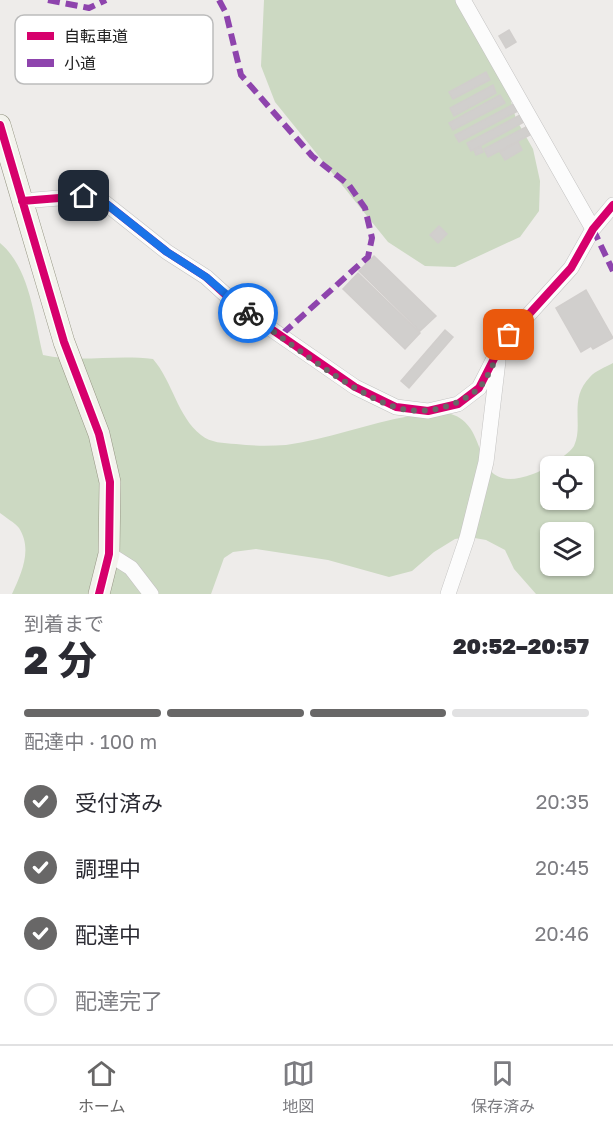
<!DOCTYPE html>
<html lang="ja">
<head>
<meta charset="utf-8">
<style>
  body { margin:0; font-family:"Golos Text","Noto Sans JP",sans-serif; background:#f7f7f7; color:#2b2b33; height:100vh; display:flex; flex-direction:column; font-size:22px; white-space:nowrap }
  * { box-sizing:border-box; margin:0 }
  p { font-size:20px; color:#7c7c81 }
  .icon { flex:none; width:33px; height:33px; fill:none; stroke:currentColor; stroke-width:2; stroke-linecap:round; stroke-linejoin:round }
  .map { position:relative; height:594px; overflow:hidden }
  .details { display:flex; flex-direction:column; background:#fff; flex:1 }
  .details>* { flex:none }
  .tools { position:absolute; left:540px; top:456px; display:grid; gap:12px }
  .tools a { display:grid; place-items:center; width:54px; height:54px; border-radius:9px; background:#fff; box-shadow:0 2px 4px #0004; font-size:30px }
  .pin { position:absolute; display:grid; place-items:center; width:51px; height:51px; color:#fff; margin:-26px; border-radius:12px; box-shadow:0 3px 9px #0006 }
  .courier { position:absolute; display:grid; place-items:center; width:60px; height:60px; margin:-30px; border:4px solid #1a73e8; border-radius:50%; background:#fff; color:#222; box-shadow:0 2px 8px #0007 }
  .summary em { font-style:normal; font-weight:800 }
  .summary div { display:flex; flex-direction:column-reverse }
  .summary { display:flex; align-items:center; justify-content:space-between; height:102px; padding:0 24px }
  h1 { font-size:39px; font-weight:800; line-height:45px }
  .bar { display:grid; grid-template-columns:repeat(4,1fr); gap:9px 6px; align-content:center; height:72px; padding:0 24px }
  .bar i { height:8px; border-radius:4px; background:#e1e1e2 }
  .bar .active { background:#686767 }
  .bar p { grid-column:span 4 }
  ol { padding:0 24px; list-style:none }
  li { display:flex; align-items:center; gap:18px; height:66px }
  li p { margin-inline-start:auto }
  li .icon { padding:6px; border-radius:50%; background:#686767; color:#fff; stroke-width:4 }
  li:last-child { color:#7c7c81 }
  li i { width:33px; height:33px; border:3px solid #e1e1e2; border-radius:50% }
  .tabs { display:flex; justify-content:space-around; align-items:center; height:84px; border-top:2px solid #e1e1e2; background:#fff; font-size:16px; color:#7c7c81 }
  .tabs a { display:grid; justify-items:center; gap:3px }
  .tabs .active { color:#686767 }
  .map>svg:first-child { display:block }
  .forest { fill:#ccd9c2; fill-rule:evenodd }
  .building { fill:#d1cfcd; stroke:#d1cecc; stroke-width:1.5 }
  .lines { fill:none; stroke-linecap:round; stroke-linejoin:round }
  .street-casing { stroke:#c4c3c2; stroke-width:16 }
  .secondary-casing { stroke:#969684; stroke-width:22 }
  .street { stroke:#fcfcfc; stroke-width:15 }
  .secondary { stroke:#f3f3ed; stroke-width:21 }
  .quiet { stroke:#8e44ad; stroke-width:6; stroke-dasharray:12 6; stroke-linecap:butt }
  .cycleway-casing { stroke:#fff; stroke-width:11 }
  .cycleway { stroke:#d6006c; stroke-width:8 }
  .done { stroke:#686767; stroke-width:6; stroke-dasharray:0 10.8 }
  .route { stroke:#1a73e8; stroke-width:8 }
  .key { fill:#fff; stroke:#bcbcbc; stroke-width:1.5 }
  .key-label { font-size:16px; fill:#202020 }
</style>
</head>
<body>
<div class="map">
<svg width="613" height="594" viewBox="0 0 613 594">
  <rect width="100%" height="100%" fill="#eeecea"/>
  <path class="forest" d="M264,0H465L501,65L516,119L533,149L540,181L539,211L520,237L455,267L425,266L388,242L275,102L261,66Z
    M0,243C30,268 34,318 43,355C80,363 115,354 153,359C173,382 177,416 201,435C211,443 223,443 236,444C252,446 269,446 286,445C325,440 369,423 410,416C423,414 438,411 451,414C494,427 467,498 533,474C540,472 546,467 552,463C560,458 569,454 574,446C584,425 568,399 590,377C595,371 606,367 613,363V594H536L514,569L505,550L486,540L469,537L455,539L434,552L412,571L389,577L328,560L256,549L233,552L224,558L211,594H12C21,574 33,550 19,528C15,523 5,517 0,513ZM550,466H584V500H550ZM550,532H584V566H550Z"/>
  <path class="building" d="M509,30L516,42L506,48L499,36Z
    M486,72L490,80L453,99L449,92Z
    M493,85L496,93L454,116L450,108Z
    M500,95L505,103L453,130L449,123Z
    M514,104L518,111L459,142L455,135Z
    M520,115L524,122L471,151L467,143Z
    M526,127L530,135L488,157L484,149Z
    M518,142L522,150L505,160L500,152Z
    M481,147L483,152L476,155L474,150Z
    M439,226L447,234L438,243L430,235Z
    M374,256L436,316L420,331L359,271Z
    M358,273L420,333L405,349L343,289Z
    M586,290L613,338L593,349L591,346L581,352L556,308Z
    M445,330L453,337L409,388L401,381Z"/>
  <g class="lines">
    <defs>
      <path id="street" d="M463,0L593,229
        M22,201L84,196L104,202L167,252L206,277L238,306L355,387L396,407L428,411L458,404L479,388L501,345L571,268L593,229L613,205
        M109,554L131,568L151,594
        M448,594L467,538L486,462L498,361"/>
      <path id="secondary" d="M0,125L64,342L99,434L110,482L109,554L99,594"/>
    </defs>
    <use href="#street" class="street-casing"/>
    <use href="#secondary" class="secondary-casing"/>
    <use href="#street" class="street"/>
    <use href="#secondary" class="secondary"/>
    <path class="quiet" d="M48,0L89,8L106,0
      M219,0L226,13L241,75L312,156L349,185L365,208L372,238L368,257L281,335
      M593,229L613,271"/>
    <defs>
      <path id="cycleway" d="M0,125L64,342L99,434L110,482L109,554L99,594
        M22,201L84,196L104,202L167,252L206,277L238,306L355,387L396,407L428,411L458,404L479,388L501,345L571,268L593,229L613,205"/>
    </defs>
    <use href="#cycleway" class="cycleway-casing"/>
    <use href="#cycleway" class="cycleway"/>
  </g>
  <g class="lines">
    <path class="done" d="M248,313C288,341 351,393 395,407C423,416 455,408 477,390C489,380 498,349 509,335"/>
    <path class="route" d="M84,196L104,202L167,252L206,277L248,313"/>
  </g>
  <rect x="15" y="15" width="198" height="69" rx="9" class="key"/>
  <rect x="27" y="32" width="27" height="8" fill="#d6006c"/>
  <rect x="27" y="59" width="27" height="8" fill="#8e44ad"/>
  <g class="key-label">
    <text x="64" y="42">自転車道</text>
    <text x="64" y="69">小道</text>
  </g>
</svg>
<div class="tools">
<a><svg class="icon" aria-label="locate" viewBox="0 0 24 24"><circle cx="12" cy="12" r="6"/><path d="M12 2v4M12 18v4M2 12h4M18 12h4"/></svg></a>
<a><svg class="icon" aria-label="layers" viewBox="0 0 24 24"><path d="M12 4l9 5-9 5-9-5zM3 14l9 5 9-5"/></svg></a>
</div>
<div class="pin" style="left:509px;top:335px;background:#ea580c"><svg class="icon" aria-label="bag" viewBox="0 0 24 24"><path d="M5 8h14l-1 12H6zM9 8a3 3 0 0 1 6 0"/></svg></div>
<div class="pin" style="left:84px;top:196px;background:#1f2937"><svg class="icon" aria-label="home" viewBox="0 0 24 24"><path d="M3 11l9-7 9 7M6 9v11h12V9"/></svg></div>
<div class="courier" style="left:248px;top:313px"><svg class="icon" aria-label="bike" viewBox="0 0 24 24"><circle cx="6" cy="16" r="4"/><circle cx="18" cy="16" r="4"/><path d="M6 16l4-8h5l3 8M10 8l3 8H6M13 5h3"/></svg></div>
</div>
<section class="details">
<div class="summary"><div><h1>2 分</h1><p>到着まで</p></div><em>20:52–20:57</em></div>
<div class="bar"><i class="active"></i><i class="active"></i><i class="active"></i><i></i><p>配達中 · 100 m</p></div>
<ol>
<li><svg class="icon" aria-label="check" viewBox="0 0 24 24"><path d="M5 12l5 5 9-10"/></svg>受付済み<p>20:35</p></li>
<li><svg class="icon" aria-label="check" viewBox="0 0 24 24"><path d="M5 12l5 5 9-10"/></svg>調理中<p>20:45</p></li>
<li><svg class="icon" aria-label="check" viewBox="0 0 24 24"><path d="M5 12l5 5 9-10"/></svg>配達中<p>20:46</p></li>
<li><i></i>配達完了</li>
</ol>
</section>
<nav class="tabs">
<a class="active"><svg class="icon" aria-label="home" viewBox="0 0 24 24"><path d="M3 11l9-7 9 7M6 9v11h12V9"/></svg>ホーム</a>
<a><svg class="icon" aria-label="map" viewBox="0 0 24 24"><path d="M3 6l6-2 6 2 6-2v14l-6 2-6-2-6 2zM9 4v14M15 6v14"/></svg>地図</a>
<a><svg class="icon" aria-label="saved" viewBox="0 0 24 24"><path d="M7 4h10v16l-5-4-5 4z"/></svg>保存済み</a>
</nav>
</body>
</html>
